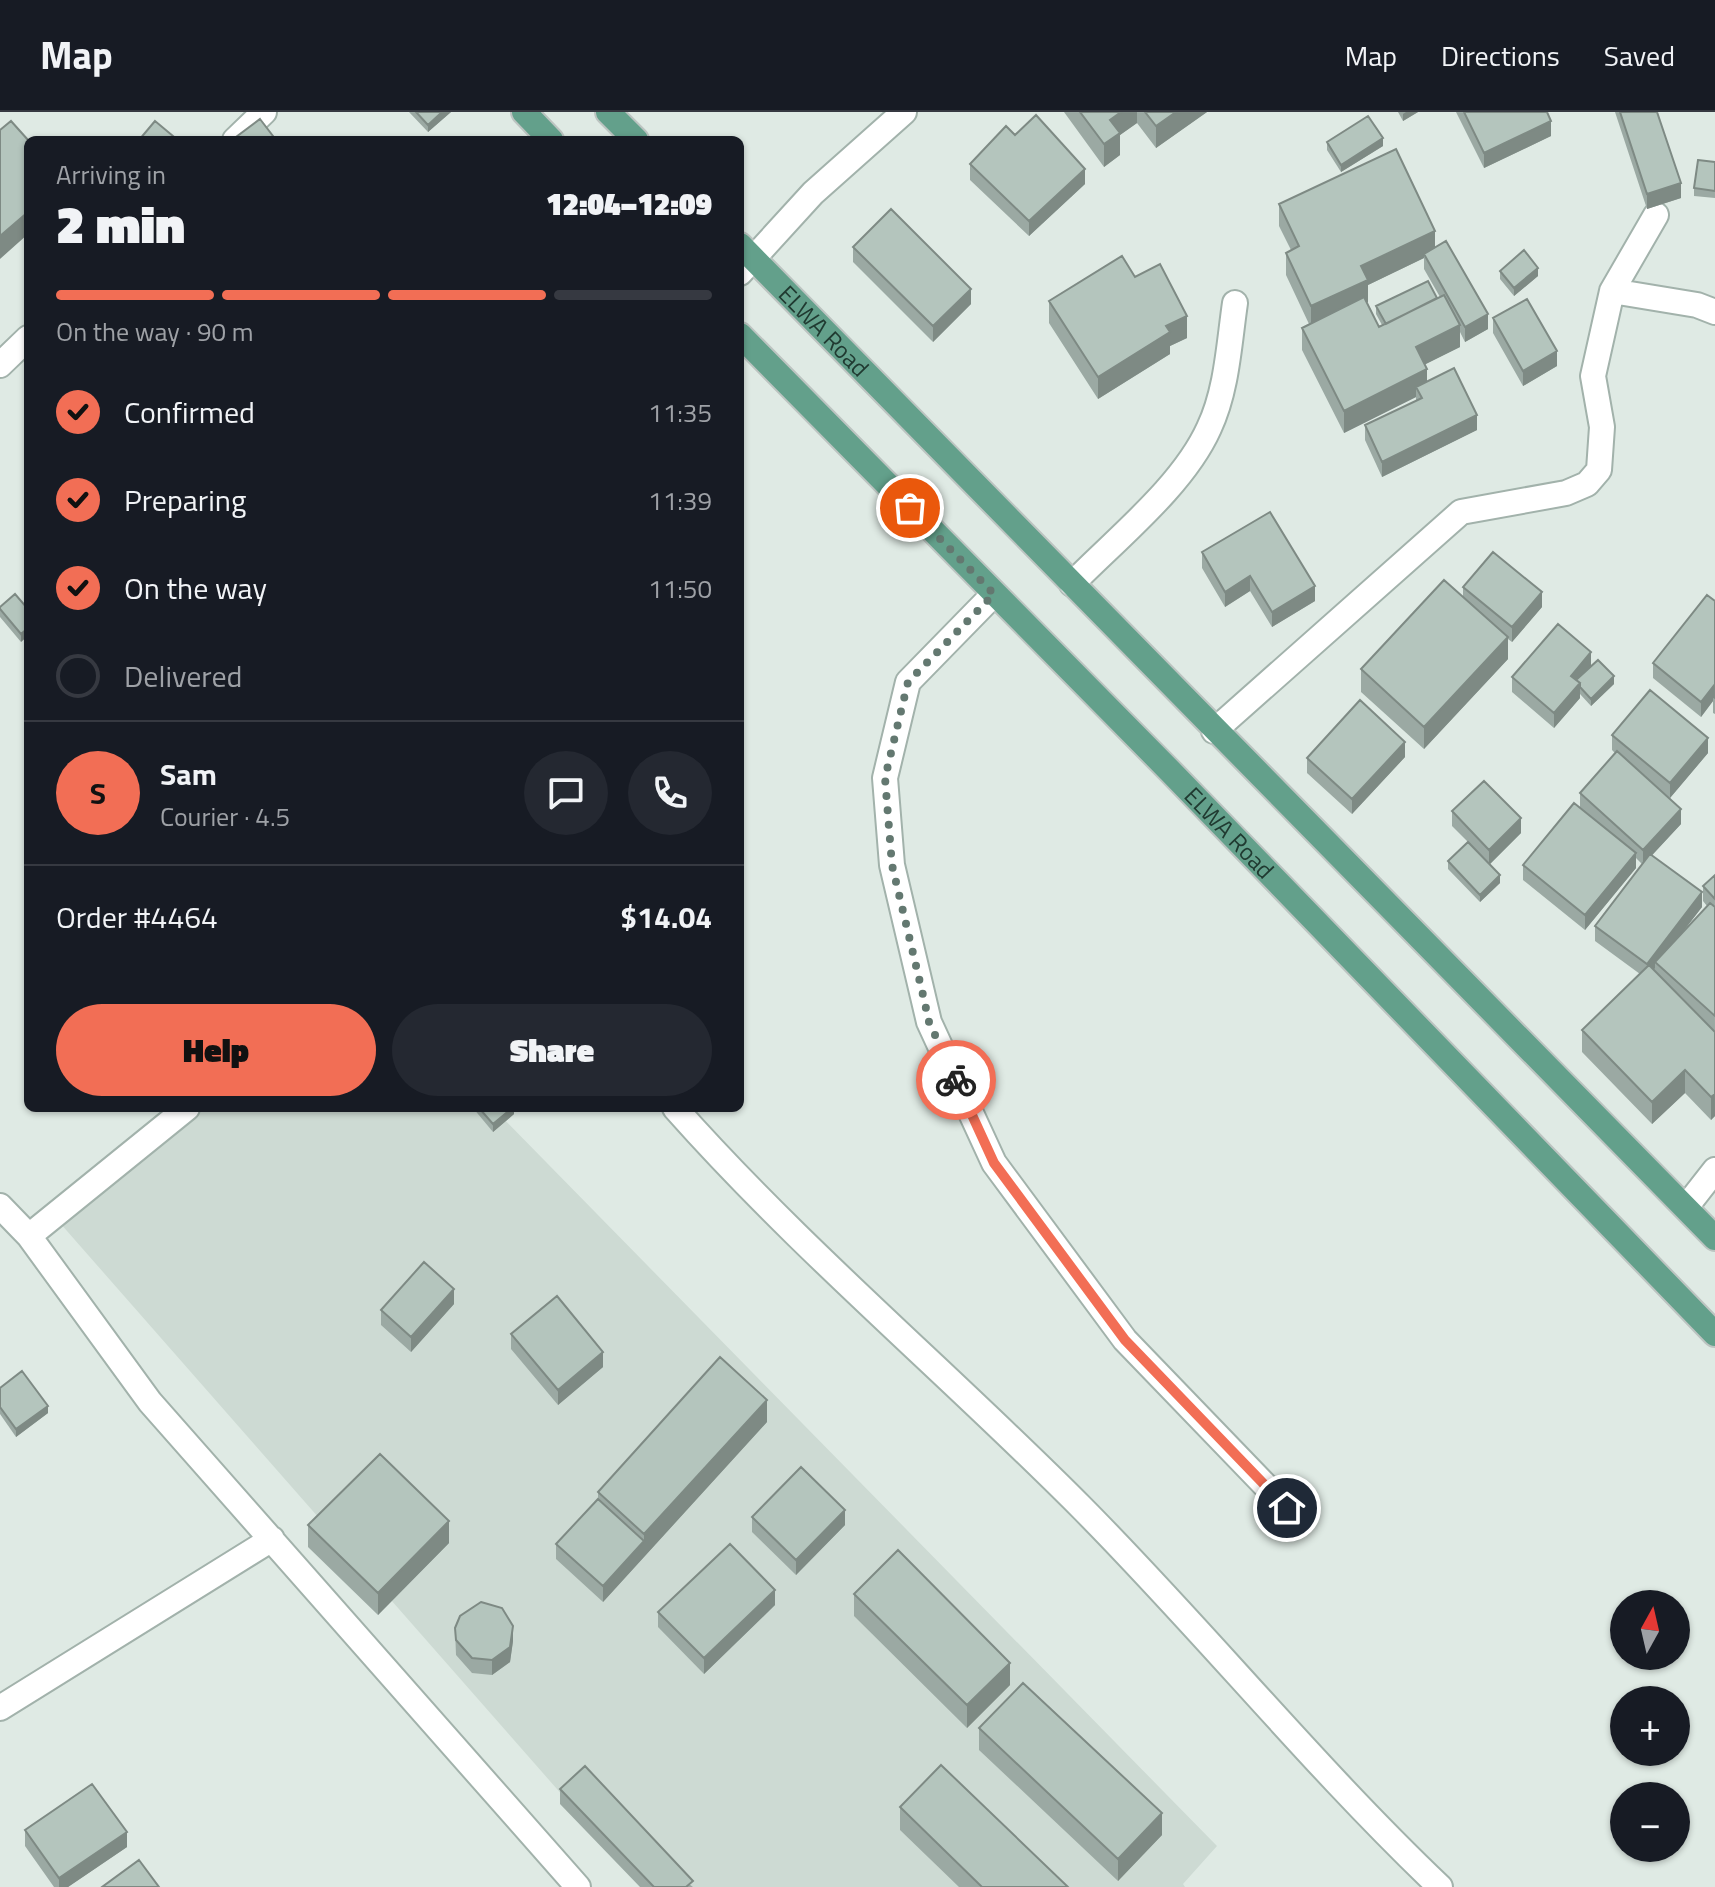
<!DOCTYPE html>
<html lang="en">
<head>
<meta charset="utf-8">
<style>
  body { margin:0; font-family:"Titillium Web",sans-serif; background:#242831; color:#f1f3f6; height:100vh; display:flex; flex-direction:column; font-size:30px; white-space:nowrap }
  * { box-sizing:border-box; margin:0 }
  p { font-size:26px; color:#9ea1a6 }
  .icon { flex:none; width:44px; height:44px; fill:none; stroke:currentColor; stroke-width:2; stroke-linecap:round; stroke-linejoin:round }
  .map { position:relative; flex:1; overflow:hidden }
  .drawer { position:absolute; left:24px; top:24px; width:720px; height:976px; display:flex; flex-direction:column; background:#171b24; border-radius:12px; box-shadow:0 2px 6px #0004 }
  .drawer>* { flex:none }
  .needle { width:52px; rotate:8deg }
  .controls { position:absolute; left:1610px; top:1478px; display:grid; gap:16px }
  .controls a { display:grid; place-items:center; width:80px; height:80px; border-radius:50%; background:#171b24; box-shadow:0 2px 6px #0004; font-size:40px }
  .pin { position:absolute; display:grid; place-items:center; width:68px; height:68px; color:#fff; margin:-34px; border:4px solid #fff; border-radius:50%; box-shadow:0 2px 8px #0007 }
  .courier { position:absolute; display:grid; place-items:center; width:80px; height:80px; margin:-40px; border:6px solid #f26e55; border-radius:50%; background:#fff; color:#222; box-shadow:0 2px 10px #0007 }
  .overview em { font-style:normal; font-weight:800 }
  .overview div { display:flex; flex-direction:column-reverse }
  .overview { display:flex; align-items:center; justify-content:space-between; height:136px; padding:0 32px }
  h1 { font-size:52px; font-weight:800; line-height:60px }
  .bar { display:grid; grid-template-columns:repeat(4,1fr); gap:12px 8px; align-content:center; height:96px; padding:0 32px }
  .bar i { height:10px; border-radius:6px; background:#363941 }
  .bar .selected { background:#f26e55 }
  .bar p { grid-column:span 4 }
  .line { display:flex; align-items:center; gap:20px; padding:0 32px; border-top:2px solid #363941 }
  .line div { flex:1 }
  .round { display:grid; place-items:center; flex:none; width:84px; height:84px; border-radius:42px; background:#242831 }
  ol { padding:0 32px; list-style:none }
  li { display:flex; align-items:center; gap:24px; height:88px }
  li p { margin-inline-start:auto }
  li .icon { padding:8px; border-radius:50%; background:#f26e55; color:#111; stroke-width:4 }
  li:last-child { color:#9ea1a6 }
  li i { width:44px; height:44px; border:4px solid #363941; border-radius:50% }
  .action { display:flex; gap:16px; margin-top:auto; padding:16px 32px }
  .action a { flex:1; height:92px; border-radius:48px; background:#f26e55; color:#111; font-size:32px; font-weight:800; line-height:92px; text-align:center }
  .action a+a { background:#242831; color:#f1f3f6 }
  header { display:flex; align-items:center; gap:48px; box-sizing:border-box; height:112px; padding:0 40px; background:#171b24; border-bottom:2px solid #363941 }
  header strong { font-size:38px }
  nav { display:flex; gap:44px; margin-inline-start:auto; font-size:28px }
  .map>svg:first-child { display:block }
  .built { fill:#cddad3 }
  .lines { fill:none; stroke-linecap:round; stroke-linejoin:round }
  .minor-casing { stroke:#a2b2ab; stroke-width:28 }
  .major-casing { stroke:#bcc4c1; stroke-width:28 }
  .minor { stroke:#fff; stroke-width:24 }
  .major { stroke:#63a08b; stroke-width:24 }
  .wall { fill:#9ba9a3; fill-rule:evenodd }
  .shaded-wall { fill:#7e8a84 }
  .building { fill:#b4c5bd; stroke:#7e8a84; stroke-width:2 }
  .done { stroke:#637870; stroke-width:8; stroke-dasharray:0 14.4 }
  .route { stroke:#f26e55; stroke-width:10 }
  .labels { text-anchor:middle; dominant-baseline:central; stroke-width:8; stroke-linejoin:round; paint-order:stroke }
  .street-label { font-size:24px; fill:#203a31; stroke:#eff7f2 }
</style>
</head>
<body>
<header>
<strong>Map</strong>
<nav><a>Map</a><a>Directions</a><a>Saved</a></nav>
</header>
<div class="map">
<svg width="1715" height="1775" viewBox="0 0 1715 1775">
  <rect width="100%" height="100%" fill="#dfeae4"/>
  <path class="built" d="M203,996H493L1217,1734L1183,1772L1185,1775H643L60,1111Z"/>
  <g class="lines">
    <defs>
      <path id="minor" d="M235,28L264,0
        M740,161L813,81L904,0
        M1612,179L1697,193L1715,200
        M0,253L28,226
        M1072,472C1116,427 1183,374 1209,316C1227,278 1229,232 1235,191
        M994,482L908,570L885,666L892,753L929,910L994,1051L1125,1228L1287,1396
        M1214,619L1461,400L1566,381L1587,372L1599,358L1602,315L1593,264L1612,179L1656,103
        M675,996C801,1138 948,1261 1082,1396C1204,1519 1314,1655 1440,1775
        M0,1094L29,1124L150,1290L578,1775
        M1686,1095L1715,1058
        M29,1124L187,996
        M0,1596L272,1427"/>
      <g id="major">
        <path d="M524,0L551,28"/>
        <path d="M608,0L636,28"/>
        <path id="s1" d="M740,133L1715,1126"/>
        <path id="s2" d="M740,223L1170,659L1715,1222"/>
      </g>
    </defs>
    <use href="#minor" class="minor-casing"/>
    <use href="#major" class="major-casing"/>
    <use href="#minor" class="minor"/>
    <use href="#major" class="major"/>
  </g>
  <path class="wall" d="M409,0H451L428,20Z
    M1064,0H1207L1156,36L1137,11L1120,23V43L1104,55Z
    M1398,0H1418L1403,9Z
    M1456,0H1547L1551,24L1484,56Z
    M1615,0H1657L1681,86L1647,97Z
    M1015,23L1085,72L1029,124L970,68V52Z
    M1327,30L1383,34L1341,60L1327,38Z
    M1715,50V86L1694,84V76Z
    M1279,92L1435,136L1488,217L1465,230L1460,220V235L1425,252L1427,269L1477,318L1382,365L1365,328V313L1416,289V285L1344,321L1302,238V216L1309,212L1286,163V141L1291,138L1279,114ZM1424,146V157L1440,185L1437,186L1376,194V202L1382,213L1379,215L1367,190H1368V173Z
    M853,135L971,192L933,230L853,150Z
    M1500,159L1538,164L1514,184L1500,167Z
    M1135,165L1187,226L1170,234V242L1098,287L1049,211V189Z
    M1493,206L1557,254L1523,274L1493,221Z
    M1202,440L1315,489L1272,515L1250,479L1225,495L1202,456Z
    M1463,475L1542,495L1512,530L1508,527V547L1424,637L1361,580V557L1463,485Z
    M1715,489V602L1713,601V589L1701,605L1653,566V551Z
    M0,495L28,497L21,530L0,505Z
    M1591,555L1614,572L1591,594L1580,582V586L1554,616L1512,580V565Z
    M1612,623L1708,641L1670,686L1681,712L1652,743L1702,795L1681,822L1707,794L1703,789V774L1715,763V1004L1711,1008L1685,981L1652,1012L1582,940V918L1640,862L1595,829V814L1642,752L1636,746V756L1585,818L1523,768V753L1580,696V681L1615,641L1612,638Z
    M1405,645L1352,702L1307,661V646Z
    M1452,699L1521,721L1490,752L1500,771L1480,790L1448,757V749L1468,730L1452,714Z
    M473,996H514V1002L493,1020Z
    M454,1192L411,1240L381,1213V1198Z
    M511,1222L603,1255L558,1293L511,1237Z
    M0,1276L48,1301L16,1325L0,1302Z
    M767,1310L603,1490L556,1447V1432L598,1387V1380Z
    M752,1405L845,1413L796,1463L752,1420Z
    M308,1413L449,1431L378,1503L308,1435Z
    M854,1482L1010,1573L967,1616L854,1504Z
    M775,1493L704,1562L658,1515V1500Z
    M455,1516L513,1529L510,1550L492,1563L472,1561L456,1543Z
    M979,1616L1162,1723L1118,1769L979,1638Z
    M560,1677L693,1775H640L560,1692Z
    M900,1695L1068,1775H959L900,1718Z
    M25,1718L127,1735L68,1775H54L25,1734Z"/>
  <path class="shaded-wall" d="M442,0H451L428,20V13Z
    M1121,0H1137V11L1120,23V43L1104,55V32L1110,8Z
    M1176,0H1207L1156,36V14Z
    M1406,0H1418L1403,9V2Z
    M1551,9V24L1484,56V41Z
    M1383,26V34L1341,60V53Z
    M1085,57V72L1029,124V109Z
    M1681,71V86L1647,97V82Z
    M28,100V122L0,147V124Z
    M1435,119V141L1424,142V146L1368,173V190L1311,216V194L1361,154Z
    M1538,156V164L1514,184V176Z
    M971,177V192L933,230V214Z
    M1488,202V217L1465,230V215Z
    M1187,204V226L1170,234V242L1098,287V265L1166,214Z
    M1460,213V235L1416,257V235Z
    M1557,239V254L1523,274V259Z
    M1427,257V279L1416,275V285L1344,321V299Z
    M1477,303V318L1382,365V350Z
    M1250,464V479L1225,495V480Z
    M1315,474V489L1272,515V500Z
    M1542,480V495L1512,530V515Z
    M28,516V524L21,530V522Z
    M1508,525V547L1424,637V615Z
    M1591,540V555L1577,572L1571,564Z
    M1614,564V572L1591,594V587Z
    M1580,571V586L1554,616V601Z
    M1715,572V587L1713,586V589L1701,605V590Z
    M1708,626V641L1670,686V671Z
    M1405,630V645L1352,702V687Z
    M1681,697V712L1643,753V738Z
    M1521,706V721L1489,753V738Z
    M1636,741V756L1585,818V803Z
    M1500,763V771L1480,790V783Z
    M1702,780V795L1658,852L1655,850V856L1647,867V852Z
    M1685,958V981L1652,1012V990Z
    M1715,982V1004L1711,1008V985Z
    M512,996H514V1002L493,1020V1012Z
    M454,1177V1192L411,1240V1225Z
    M603,1240V1255L558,1293V1278Z
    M767,1288V1310L603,1490V1474L644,1429V1422Z
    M48,1294V1301L16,1325V1317Z
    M845,1398V1413L796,1463V1448Z
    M449,1409V1431L378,1503V1481Z
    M775,1478V1493L704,1562V1546Z
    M513,1514V1529L510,1550L492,1563V1548Z
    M1010,1551V1573L967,1616V1593Z
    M1162,1701V1723L1118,1769V1747Z
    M127,1720V1735L68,1775H59V1766Z"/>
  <path class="building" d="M416,0H442L428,13Z
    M1080,0H1121L1110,8L1120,21L1104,32Z
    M1145,0H1176L1156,14Z
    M1464,0H1547L1551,9L1484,41Z
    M1620,0H1657L1681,71L1647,82Z
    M1036,3L1085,57L1029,109L970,52L1006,14L1015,23Z
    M1368,4L1383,26L1341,53L1327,30Z
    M260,7L276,28H232Z
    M11,9L28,28V100L0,124V18Z
    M155,9L173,24L169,28H139Z
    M1396,37L1435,119L1361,154L1368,168L1311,194L1286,141L1299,134L1279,92Z
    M1698,48L1715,50V79L1694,76Z
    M891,97L971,177L933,214L853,135Z
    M1446,129L1488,202L1465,215L1424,142Z
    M1524,138L1538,156L1514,176L1500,159Z
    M1122,144L1135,165L1160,152L1187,204L1166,214L1170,220L1098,265L1049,189Z
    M1428,169L1437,186L1386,212L1376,194Z
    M1444,183L1460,213L1416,235L1427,257L1344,299L1302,216L1364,185L1379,215Z
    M1527,187L1557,239L1523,259L1493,206Z
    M1454,256L1477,303L1382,350L1365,313L1422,286L1416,275Z
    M1270,400L1315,474L1272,500L1250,464L1225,480L1202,440Z
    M1493,440L1542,480L1512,515L1463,475Z
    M1444,468L1508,525L1424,615L1361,557Z
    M15,482L28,497V516L21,522L0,497V495Z
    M1707,483L1715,489V572L1701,590L1653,551Z
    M1558,512L1591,540L1571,564L1580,571L1554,601L1512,565Z
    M1598,548L1614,564L1591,587L1580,575V571L1576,568Z
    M1650,578L1708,626L1670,671L1612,623Z
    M1360,588L1405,630L1352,687L1307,646Z
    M1617,639L1681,697L1643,738L1580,681Z
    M1484,669L1521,706L1489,738L1452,699Z
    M1574,691L1636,741L1585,803L1523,753Z
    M1468,730L1500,763L1480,783L1448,749Z
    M1650,742L1702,780L1647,852L1595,814Z
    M1715,763V787L1703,774Z
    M1710,791L1715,795V904L1655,850Z
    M1649,853L1715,920V982L1711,985L1685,958L1652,990L1582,918Z
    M479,996H512L493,1012Z
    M424,1150L454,1177L411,1225L381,1198Z
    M557,1184L603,1240L558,1278L511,1222Z
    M720,1245L767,1288L644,1422L598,1380Z
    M22,1259L48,1294L16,1317L0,1295V1276Z
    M380,1342L449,1409L378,1481L308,1413Z
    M801,1355L845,1398L796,1448L752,1405Z
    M598,1387L644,1429L603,1474L556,1432Z
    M730,1432L775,1478L704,1546L658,1500Z
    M898,1438L1010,1551L967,1593L854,1482Z
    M481,1490L502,1496L513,1514L510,1535L492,1548L472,1546L456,1528L455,1516L460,1504Z
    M1023,1571L1162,1701L1118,1747L979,1616Z
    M941,1653L1068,1775H982L900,1695Z
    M585,1654L693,1769L686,1775H654L560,1677Z
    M92,1672L127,1720L59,1766L25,1718Z
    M139,1748L159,1775H102Z"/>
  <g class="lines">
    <path class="done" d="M910,396L994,482L908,570L885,666L892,753L923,883L929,910L956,968"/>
    <path class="route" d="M956,968L994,1051L1125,1228L1287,1396"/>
  </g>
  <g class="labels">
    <g class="street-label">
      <text stroke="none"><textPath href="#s1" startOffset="120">ELWA Road</textPath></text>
      <text stroke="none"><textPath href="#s2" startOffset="698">ELWA Road</textPath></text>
    </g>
  </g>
</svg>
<div class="controls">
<a><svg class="needle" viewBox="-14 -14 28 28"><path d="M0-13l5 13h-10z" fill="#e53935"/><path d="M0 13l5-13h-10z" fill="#9ea1a6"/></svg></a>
<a>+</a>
<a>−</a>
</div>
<div class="pin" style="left:910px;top:396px;background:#ea580c"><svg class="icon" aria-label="bag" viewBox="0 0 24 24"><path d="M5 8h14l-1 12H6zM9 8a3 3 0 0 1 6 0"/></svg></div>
<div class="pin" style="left:1287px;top:1396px;background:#1f2937"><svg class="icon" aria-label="home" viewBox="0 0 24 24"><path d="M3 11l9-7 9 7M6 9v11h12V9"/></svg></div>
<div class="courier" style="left:956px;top:968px"><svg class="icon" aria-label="bike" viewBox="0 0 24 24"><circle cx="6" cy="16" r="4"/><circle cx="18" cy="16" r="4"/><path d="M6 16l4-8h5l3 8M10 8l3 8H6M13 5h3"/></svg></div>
<section class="drawer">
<div class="overview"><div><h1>2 min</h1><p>Arriving in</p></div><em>12:04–12:09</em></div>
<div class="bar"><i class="selected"></i><i class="selected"></i><i class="selected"></i><i></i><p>On the way · 90 m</p></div>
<ol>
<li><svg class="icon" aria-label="check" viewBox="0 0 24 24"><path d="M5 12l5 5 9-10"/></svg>Confirmed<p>11:35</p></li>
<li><svg class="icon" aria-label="check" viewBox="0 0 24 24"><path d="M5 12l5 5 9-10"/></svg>Preparing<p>11:39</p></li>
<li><svg class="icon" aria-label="check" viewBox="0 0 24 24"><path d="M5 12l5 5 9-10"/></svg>On the way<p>11:50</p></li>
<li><i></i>Delivered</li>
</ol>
<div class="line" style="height:144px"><b class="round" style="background:#f26e55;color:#111">S</b><div><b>Sam</b><p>Courier · 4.5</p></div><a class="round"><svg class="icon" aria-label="chat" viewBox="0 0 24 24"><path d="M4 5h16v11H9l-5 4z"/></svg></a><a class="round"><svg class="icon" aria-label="phone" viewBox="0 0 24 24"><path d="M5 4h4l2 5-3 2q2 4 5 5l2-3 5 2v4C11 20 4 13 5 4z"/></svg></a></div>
<div class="line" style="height:104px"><div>Order #4464</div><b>$14.04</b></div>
<div class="action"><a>Help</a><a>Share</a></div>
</section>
</div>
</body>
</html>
